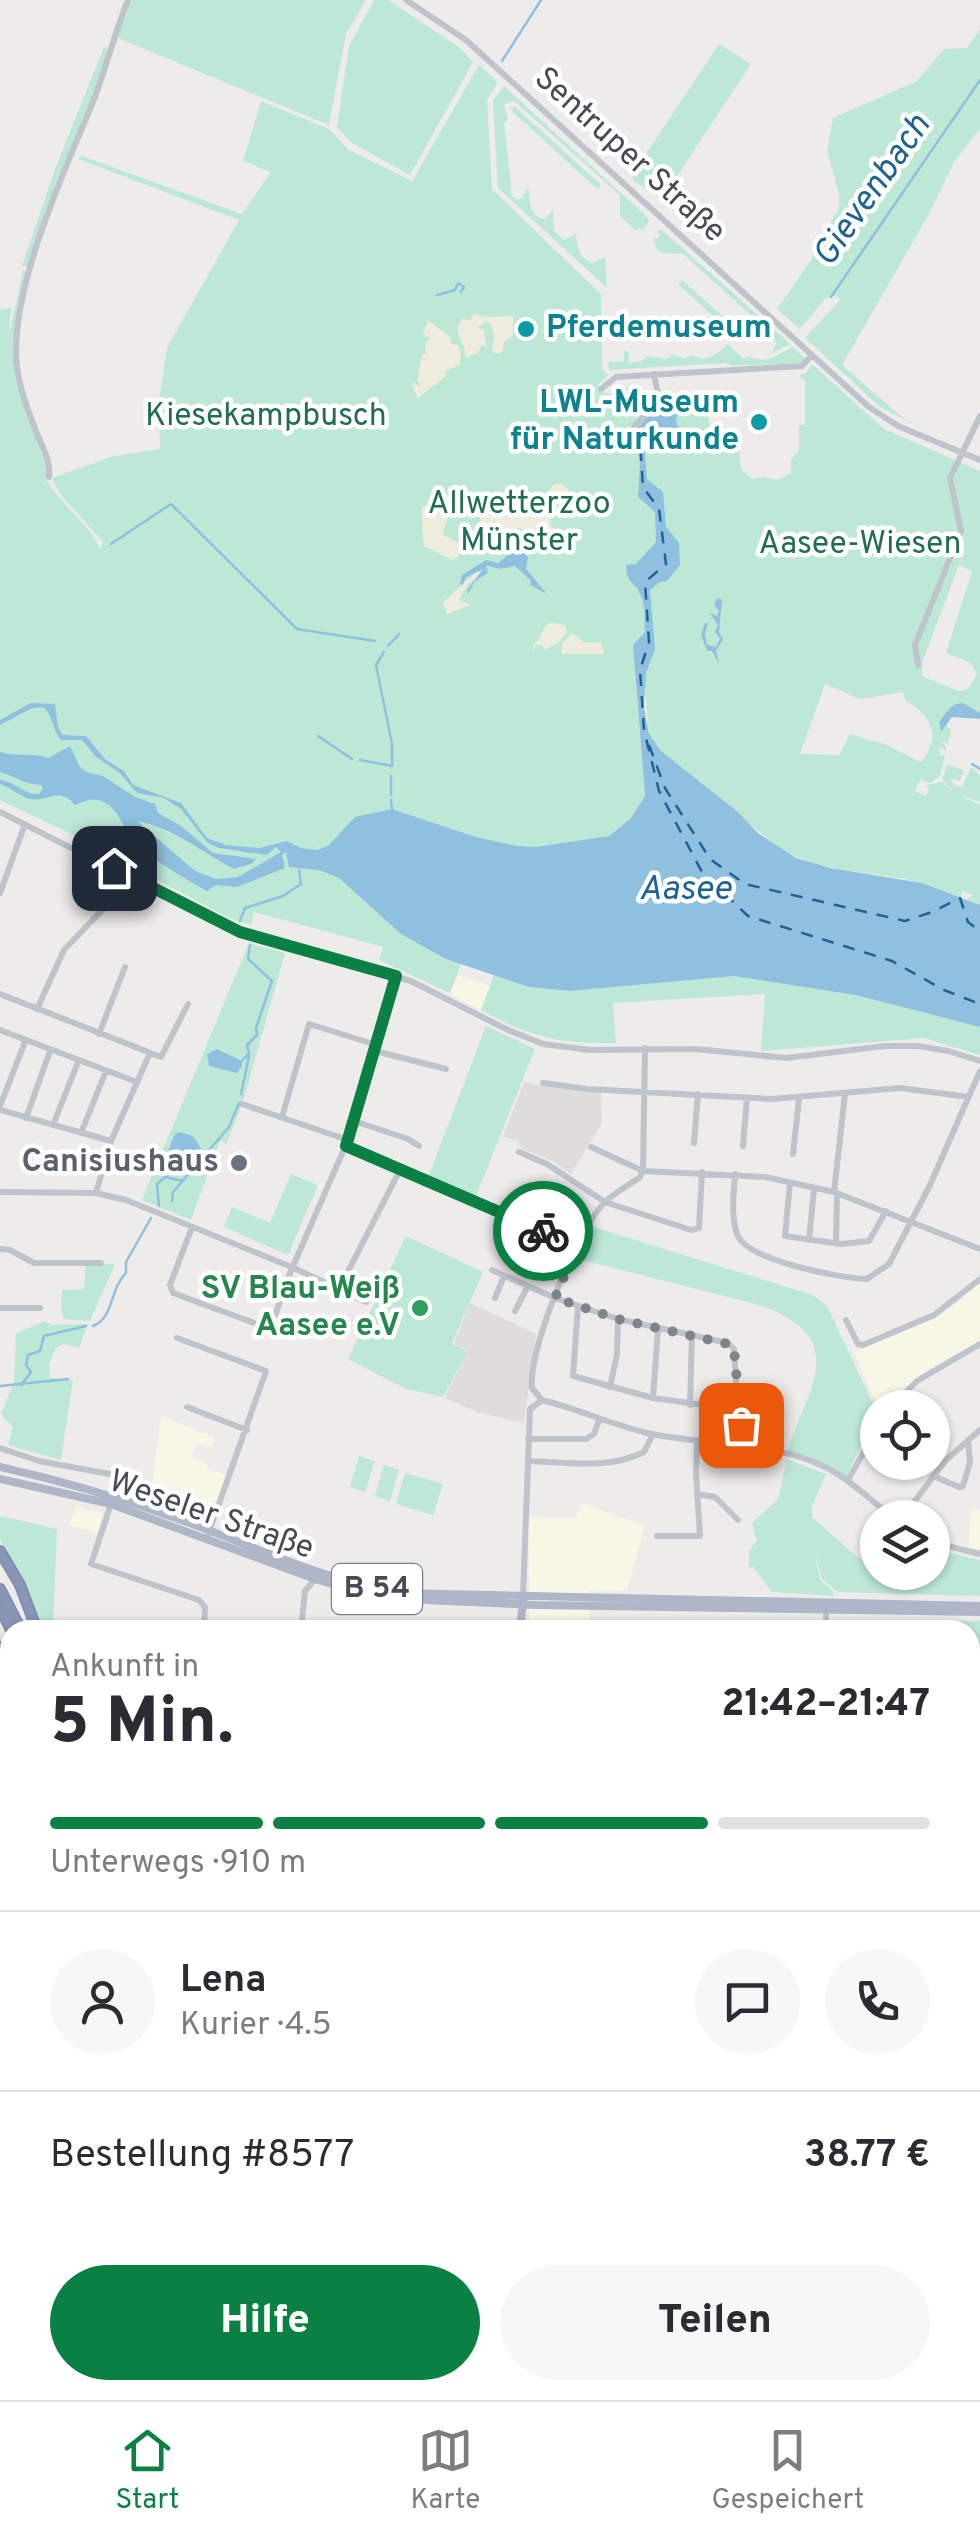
<!DOCTYPE html>
<html lang="de">
<head>
<meta charset="utf-8">
<style>
  body { margin:0; font-family:Overpass,sans-serif; background:#f7f7f7; color:#2b2b33; height:100vh; display:flex; flex-direction:column; font-size:38px; white-space:nowrap }
  * { box-sizing:border-box; margin:0 }
  p { font-size:32px; color:#7c7c81 }
  .icon { flex:none; width:55px; height:55px; fill:none; stroke:currentColor; stroke-width:2; stroke-linecap:round; stroke-linejoin:round }
  .map { position:relative; flex:1; overflow:hidden }
  .drawer { position:absolute; left:0px; top:1620px; width:980px; height:780px; display:flex; flex-direction:column; background:#fff; border-radius:30px 30px 0 0; box-shadow:0 2px 8px #0004 }
  .drawer>* { flex:none }
  .buttons { position:absolute; left:860px; top:1390px; display:grid; gap:20px }
  .buttons a { display:grid; place-items:center; width:90px; height:90px; border-radius:50%; background:#fff; box-shadow:0 2px 8px #0004; font-size:50px }
  .pin { position:absolute; display:grid; place-items:center; width:85px; height:85px; color:#fff; margin:-42px; border-radius:20px; box-shadow:0 5px 15px #0006 }
  .courier { position:absolute; display:grid; place-items:center; width:100px; height:100px; margin:-50px; border:8px solid #0b8043; border-radius:50%; background:#fff; color:#222; box-shadow:0 2px 12px #0007 }
  .summary em { font-style:normal; font-weight:800 }
  .summary div { display:flex; flex-direction:column-reverse }
  .summary { display:flex; align-items:center; justify-content:space-between; height:170px; padding:0 50px }
  h1 { font-size:65px; font-weight:800; line-height:75px }
  .bar { display:grid; grid-template-columns:repeat(4,1fr); gap:15px 10px; align-content:center; height:120px; padding:0 50px }
  .bar i { height:12px; border-radius:8px; background:#e1e1e2 }
  .bar .current { background:#0b8043 }
  .bar p { grid-column:span 4 }
  .line { display:flex; align-items:center; gap:25px; padding:0 50px; border-top:2px solid #e1e1e2 }
  .line div { flex:1 }
  .round { display:grid; place-items:center; flex:none; width:105px; height:105px; border-radius:52px; background:#f7f7f7 }
  .button { display:flex; gap:20px; margin-top:auto; padding:20px 50px }
  .button a { flex:1; height:115px; border-radius:60px; background:#0b8043; color:#fff; font-size:40px; font-weight:800; line-height:115px; text-align:center }
  .button a+a { background:#f7f7f7; color:#2b2b33 }
  .tabs { display:flex; justify-content:space-around; align-items:center; height:140px; border-top:2px solid #e1e1e2; background:#fff; font-size:28px; color:#7c7c81 }
  .tabs a { display:grid; justify-items:center; gap:5px }
  .tabs .current { color:#0b8043 }
  .map>svg:first-child { display:block }
  .commercial { fill:#f8f6e5 }
  .education { fill:#dfdddc }
  .medical { fill:#f6e4dd }
  .green { fill:#bde8d6; fill-rule:evenodd }
  .sand { fill:#eeecdd }
  .water { fill:#90c0e0 }
  .lines { fill:none; stroke-linecap:round; stroke-linejoin:round }
  .stream { stroke:#90c0e0; stroke-width:2.5 }
  .ferry { stroke:#1d6393; stroke-width:2.5; stroke-dasharray:12 10; stroke-linecap:butt }
  .highway-casing { stroke:#7481a0; stroke-width:12 }
  .minor { stroke:#bec3cc; stroke-width:6 }
  .major { stroke:#aeb6c7; stroke-width:8 }
  .highway { stroke:#8895b5; stroke-width:10 }
  .done { stroke:#81838a; stroke-width:10; stroke-dasharray:0 18 }
  .route { stroke:#0b8043; stroke-width:12 }
  .culture-dot { fill:#0f9aa8; stroke:#fff; stroke-width:4 }
  .worship-dot { fill:#6b7280; stroke:#fff; stroke-width:4 }
  .leisure-dot { fill:#2e9e5b; stroke:#fff; stroke-width:4 }
  .labels { text-anchor:middle; dominant-baseline:central; stroke-width:9; stroke-linejoin:round; paint-order:stroke }
  .shield { fill:#fff; stroke:#7e8189; stroke-width:2.5 }
  .shield-label { font-size:30px; font-weight:bold; fill:#464b56 }
  .street-label { font-size:32px; fill:#464b56; stroke:#fff }
  .culture-label { font-size:32px; font-weight:bold; fill:#0d838f; stroke:#fff; text-anchor:start }
  .park-label { font-size:32px; fill:#216d56; stroke:#fff }
  .worship-label { font-size:32px; font-weight:bold; fill:#5b616d; stroke:#fff; text-anchor:end }
  .leisure-label { font-size:32px; font-weight:bold; fill:#27864d; stroke:#fff; text-anchor:end }
  .water-label { font-size:35px; font-style:italic; fill:#1d6393; stroke:#fff }
</style>
</head>
<body>
<div class="map">
<svg width="980" height="2400" viewBox="0 0 980 2400">
  <rect width="100%" height="100%" fill="#eeeceb"/>
  <path class="commercial" d="M458,975L490,986L481,1010L450,993Z
    M980,1281V1341L926,1371L883,1407H878L854,1352L935,1318L958,1303Z
    M161,1416L215,1438L211,1448L197,1443L192,1457L207,1463V1468L228,1476L210,1523L150,1499Z
    M582,1503L645,1526L627,1590L589,1591V1630H530L528,1517L576,1518Z
    M76,1507L103,1513L97,1534L69,1524Z
    M971,1510H980V1548H968Z
    M907,1620V1630H834L835,1622Z
    M970,1739L980,1777V1791L970,1803Z"/>
  <path class="education" d="M524,1082L560,1089L601,1090L602,1123L571,1174L551,1160L522,1149L518,1142L503,1136Z
    M470,1303L536,1334L524,1423L480,1413L444,1398L469,1351L454,1343Z
    M10,1979L8,2066L10,2069L0,2063V1986Z"/>
  <path class="medical" d="M0,2063L10,2069V2229H0Z"/>
  <path class="green" d="M131,0H366L346,34L329,125L115,37Z
    M374,0H388L460,48L473,62L410,175L352,143L337,127L349,46Z
    M980,29V129L954,162L929,214L842,365L903,418L933,434L880,407L805,338L840,300L836,295L825,299L800,329L777,309L811,260L839,208V194L827,151L833,118L917,81L944,49L967,48Z
    M719,44L751,64L662,199L634,181L632,175Z
    M104,47L108,50L93,101L67,159L32,266H22L55,169Z
    M479,65L498,82L487,100L492,189L601,294L602,368L608,375L598,385L605,393L614,394L620,387L637,388L639,404L634,412L637,414L645,409L644,402L648,396L654,401L706,397L709,391H715L719,403L708,412L710,429L731,442V449H739L741,469L752,479L765,477L777,480L791,473V460L799,451V425H805V380L801,379L800,374L806,373L812,364L884,429L980,471V713L949,709L939,725L941,732L945,723L951,731L948,743L942,742L946,747V754L944,748L939,749L940,755L945,756L940,776L930,783L920,780L915,791L926,796L929,789L925,785L942,782L953,791L942,779L947,765L964,770L960,781L951,779L954,785L962,787L971,767L980,775V802L958,794L980,805V905L967,900L973,895L962,891L960,898C940,890 921,882 900,878C858,871 816,870 779,848L661,751L649,734L645,687H636L645,796L631,818L609,836L536,847L517,846L476,837L392,809L328,847L319,849L318,841L319,870L339,878L401,934L461,964L450,993L379,960L383,947L254,912L251,925L229,918L67,832L0,800V310L11,307L9,335L23,271L29,270L16,344L19,378L50,470L46,480C61,504 91,526 100,549L103,542L60,494L52,478L114,456L160,449L159,400L167,348L239,220L78,159L82,156L242,214L271,172L243,161L261,101L329,129L349,150L412,181ZM959,565L972,571L946,653L971,663L977,674L968,689L959,691L922,676V663ZM825,684L860,699L903,692L905,700C932,716 942,736 921,762L887,745L850,734L839,755L800,754Z
    M504,86L647,217L649,221L644,229L635,230L620,216V195L514,101L504,104L508,120L504,123L512,196L517,200L522,198L529,186C530,201 528,216 545,219L553,210L554,231L564,240L576,233C577,247 578,258 593,263L605,257L607,288L498,188L493,101Z
    M515,107L598,182L601,187L596,188L515,114L510,108Z
    M661,229L790,344L771,354L776,344L773,335L683,254L664,253L656,248L653,238L658,239L660,234L657,232Z
    M682,280L729,322V326L725,327L678,284Z
    M728,344L744,359L749,356C764,365 779,354 793,347L806,359L802,363L733,366L724,363L609,370L608,362L624,361V350L629,352V363L642,361L648,356L667,359L673,354L685,359L692,354C706,365 718,353 728,344Z
    M249,943L285,953L243,1102L226,1144L220,1141L191,1220L142,1200Z
    M494,975L529,987L570,991L734,976L855,995L980,1027V1055L924,1038L761,1051L765,994L613,1003L616,1043C560,1044 530,1037 481,1010Z
    M486,1026L535,1049L474,1201L427,1180Z
    M291,1174L318,1185L288,1255L224,1227L232,1207L270,1223Z
    M590,1226L813,1295L827,1306L877,1412L846,1477L787,1452C807,1389 852,1340 763,1306L575,1258Z
    M406,1236L483,1272L452,1343L468,1352L443,1397L406,1389L348,1359Z
    M86,1264H115L90,1321L64,1319L61,1311L62,1290L84,1289Z
    M45,1321L51,1325L88,1324L79,1348L64,1344L56,1348L49,1364L50,1378L73,1380L61,1460L8,1445L13,1428L1,1414L14,1382L16,1333Z
    M359,1456L375,1461L365,1492L350,1487Z
    M787,1459L826,1474L812,1506V1517L856,1556L877,1569L878,1572H932L933,1549L980,1560V1596L838,1592L822,1579L815,1553L820,1580L833,1591V1596L772,1592L753,1567H749V1551L757,1540L752,1523L778,1499Z
    M384,1465L399,1470L390,1501L375,1496Z
    M405,1473L443,1484L433,1515L396,1504Z
    M0,1516L57,1529L53,1630H40L25,1583L0,1540Z
    M907,1620L980,1621V1777L970,1739V1630H907Z
    M499,2390H554L544,2400H510Z"/>
  <path class="sand" d="M474,314L485,317L513,316V336L504,342L502,353H492L494,335L490,323L485,322L478,327L484,330L486,347L481,345L478,353L465,358C467,344 456,338 458,325L463,319L470,320Z
    M428,320L450,337L452,344L458,345L461,353L460,364L445,372L446,376L418,398L412,385L414,382L418,386L421,385L417,380L422,355L426,354L425,343L430,339L423,334Z
    M554,484H563L574,496V502L560,503L550,512V517H556L550,519L551,526L559,534L557,537L537,550L524,540V530L518,528L510,536L508,546L490,549L494,543L493,532L488,530L482,533L479,509L492,501L494,493L501,492L512,500L517,496L522,499L524,506L525,501L531,504L536,495L544,497Z
    M455,495L465,498L462,502L457,500L463,506L449,515L442,534L459,543V556L452,560L424,546C423,532 421,520 422,507L435,503L438,508L453,501Z
    M478,570L480,575L466,586L459,600L471,605L447,614L443,603C455,590 467,581 478,570Z
    M552,622L565,626L567,632L559,642L544,650L543,645H536L533,651V645C543,639 540,627 552,622Z
    M572,633L584,642L601,643L604,654H562V644Z"/>
  <path class="water" d="M674,411L679,416L676,417L677,425L699,437L707,432L708,437L697,446L688,442L644,444L647,479L663,492L666,527L679,543L680,565L667,581L660,582L650,590L655,649L646,673L644,707L649,734L661,751L738,812L758,833L796,858L831,868L922,883L980,905V1027L855,995L734,976L570,991L529,987L446,959L401,934L339,878L319,870L289,867L286,852L282,855L285,868L237,887L216,885L207,891C197,886 146,855 139,848C119,826 115,785 75,805C59,786 50,802 30,799C22,797 9,787 0,784V780C15,781 25,796 39,794L43,789L41,785C25,785 15,776 0,772V752C16,757 33,752 48,758L70,746L80,767L86,772L103,776L135,797L155,804L158,813L181,826L213,853L256,859L251,864L234,869C202,852 172,827 137,821L195,871L216,879L238,877L281,852L276,847L267,855L219,848L208,843L181,809L164,798L137,793L120,773L96,757L82,740H61C52,730 54,716 43,707L32,708L0,725V720L31,703L55,704L58,726L62,735L86,736L105,759L124,771L133,785L181,803L207,838L226,845L259,848L287,841L301,848L317,850L328,846L355,817L392,809L476,837L517,846L536,847L609,836L631,818L645,796L633,645L645,632C644,622 646,606 641,596C635,580 627,586 626,565L636,564L656,542L655,512L638,497L640,463L635,431L651,413Z
    M518,547L528,557L526,569L547,594L530,585L531,581L515,566L500,569L486,565L488,573L475,581L468,594L467,590L483,569L465,578L463,585L460,584L462,575L486,560L498,563Z
    M717,598L722,600L719,632L723,639L716,651L719,664L712,651H707L701,635L705,623H708L705,635L707,645L716,647L720,639L715,632L718,625L710,613L717,616L719,611L714,605Z
    M963,703L980,713V719L952,717L941,732L939,722C946,714 950,703 963,703Z
    M217,1049L242,1061V1066L237,1073L209,1066L207,1054Z
    M179,1132L193,1136L202,1150L197,1158L180,1169L170,1166L167,1153L175,1134Z"/>
  <g class="lines">
    <path class="stream" d="M502,61L541,0
      M437,295L455,290L458,283L464,287L461,292
      M831,297L980,80
      M111,544L171,504L297,629L375,641
      M388,646L399,634
      M318,736L352,759
      M360,760L392,766V744L376,665L384,652
      M972,764L980,769
      M391,776V795
      M391,800L392,809
      M240,921L245,908L283,896L301,884L299,870
      M242,1061L249,1053L247,1045L257,1035L256,1028L272,981L248,959L250,945
      M241,1094L249,1056
      M172,1201L173,1192L229,1127L239,1103
      M159,1206L157,1184L165,1177L183,1181
      M93,1326C114,1318 110,1288 126,1273V1262L151,1218
      M21,1385L31,1372L26,1365L28,1355L40,1351L44,1336L86,1326
      M0,1386L68,1379"/>
    <path class="ferry" d="M639,427L643,487L659,509L666,564L645,582L649,642L640,670L644,730L659,791L702,872L748,916L892,961L944,990L980,1004
      M649,745L665,788L710,859L745,884L905,921L932,912L960,898L968,922L980,931"/>
    <defs>
      <path id="highway" d="M0,1551L20,1585L37,1630
        M0,1589L21,1630
        M0,1607L11,1630
        M0,1647L10,1663
        M443,2390L450,2400
        M455,2390L464,2400
        M466,2390L476,2400
        M480,2390L489,2400"/>
    </defs>
    <use href="#highway" class="highway-casing"/>
    <path class="minor" d="M406,0L466,40L869,407L898,426L980,460
      M601,389L616,377L802,366L812,355
      M634,427L659,400L654,374
      M49,477C51,461 43,448 37,434C27,408 16,380 16,352C16,276 64,172 93,102C106,69 114,34 128,0
      M918,665L915,645L961,531L950,478L980,416
      M0,812L221,924L276,944L411,981L508,1030L543,1044L590,1050L695,1049L786,1058L885,1046H918L948,1051L980,1061
      M0,893L25,824
      M0,994L161,1057L188,1004
      M37,1009L64,950L132,879
      M0,1030L137,1082
      M99,1034L125,967
      M375,1051L446,1069
      M543,1083L587,1089L772,1099L900,1088L968,1097
      M242,1104L348,1140
      M0,1106L25,1042
      M0,1110L111,1141
      M282,1117L309,1024L377,1045
      M26,1118L50,1051
      M354,1121L408,1139L419,1146
      M53,1125L78,1062
      M81,1133L106,1071
      M694,1143L698,1094
      M743,1146L747,1098
      M346,1147L577,1246
      M591,1147L643,1171L765,1177L834,1192L980,1249
      M519,1152L547,1164L605,1202L691,1230L699,1228L702,1172
      M793,1154L799,1099
      M735,1174C734,1193 730,1218 738,1236C750,1261 839,1278 867,1279L889,1264L930,1185L980,1071
      M790,1183L785,1236L841,1244L869,1241L886,1211
      M0,1192L96,1193L126,1200L294,1268L366,1302
      M834,1192L845,1094
      M96,1193L111,1141L150,1053
      M192,1227L170,1285L173,1293L265,1327L272,1325L287,1280L348,1140L396,976
      M809,1240L814,1189
      M836,1243L837,1193
      M0,1249L10,1250L34,1263H101
      M492,1270L555,1298L618,1319L728,1343L734,1349L740,1447
      M339,1289L400,1170
      M495,1298L504,1276
      M578,1307L573,1376L653,1398L739,1410
      M0,1308H40
      M515,1311L528,1286
      M846,1320L858,1344L863,1345L934,1315L980,1279
      M177,1338L266,1371L208,1535
      M610,1387L617,1354L618,1319
      M653,1398L658,1329
      M542,1400L532,1388C528,1349 576,1235 602,1205C612,1194 628,1186 640,1177L643,1171L645,1048
      M542,1400C579,1409 614,1426 652,1434C714,1447 792,1440 845,1479C862,1491 877,1505 893,1518
      M690,1405L692,1336
      M187,1407L247,1430
      M890,1408L917,1381L980,1344
      M528,1439H586L594,1434L599,1420
      M0,1448L39,1461L115,1475L116,1489L91,1564L199,1600L205,1607L204,1630
      M528,1461C565,1462 609,1470 644,1452L653,1434
      M933,1476L959,1487L963,1486L970,1462L968,1441
      M848,1480L878,1427
      M697,1494L715,1497L738,1520
      M902,1518L945,1461L980,1430
      M657,1536H700L696,1473L697,1443
      M932,1542L980,1554
      M523,1596L530,1409L541,1401
      M826,1609V1630
      M204,1628L247,1630
      M301,1630L305,1591L315,1579
      M6,1784L10,1802
      M978,1797L980,1795
      M970,1838L980,1848
      M0,1897L10,1892
      M971,1900L980,1892
      M970,1944L978,1954
      M0,1983L10,1975
      M970,2001L980,2008
      M970,2109L980,2105
      M970,2132L980,2144
      M0,2236L10,2238
      M0,2242L10,2244
      M970,2279L980,2288
      M0,2290L10,2281
      M10,2346L4,2355L10,2364
      M970,2346L980,2337
      M190,2390L201,2400
      M583,2390L591,2400
      M687,2390L694,2400
      M786,2390L796,2400
      M886,2390L895,2400
      M551,2397L560,2390
      M23,2400L35,2390
      M175,2400L186,2390
      M323,2400L328,2396
      M393,2400L403,2390
      M874,2400L880,2390
      M905,2400L917,2390"/>
    <path class="major" d="M0,1467C62,1481 124,1499 184,1521C256,1547 325,1581 402,1593L980,1606
      M0,1479L111,1504L315,1579L359,1592L402,1599L537,1605L980,1612
      M509,1630H519
      M520,1630L523,1600
      M0,1785L10,1783
      M970,2215L980,2208
      M970,2224L980,2217
      M710,2400L724,2390
      M724,2400L739,2390"/>
    <use href="#highway" class="highway"/>
  </g>
  <g class="lines">
    <path class="done" d="M543,1231L577,1246L555,1298L618,1319L728,1344L734,1349L741,1425"/>
    <path class="route" d="M114,868L240,932L396,976L346,1146L543,1231"/>
  </g>
  <g class="culture-dot">
    <circle cx="526" cy="329" r="10"/>
    <circle cx="759" cy="422" r="10"/>
  </g>
  <circle class="worship-dot" cx="239" cy="1163" r="10"/>
  <circle class="leisure-dot" cx="420" cy="1308" r="10"/>
  <g class="labels">
    <rect class="shield" x="332" y="1564" width="90" height="50" rx="8"/>
    <g class="shield-label">
      <text x="377" y="1589">B 54</text>
    </g>
    <g class="street-label">
      <text transform="translate(629 156) rotate(42)">Sentruper Straße</text>
      <text transform="translate(211 1516) rotate(19)">Weseler Straße</text>
    </g>
    <g class="culture-label">
      <text x="546" y="329">Pferdemuseum</text>
      <text x="739" y="404" text-anchor="end">LWL-Museum<tspan x="739" dy="37">für Naturkunde</tspan></text>
    </g>
    <g class="park-label">
      <text x="266" y="417">Kiesekampbusch</text>
      <text x="519" y="505">Allwetterzoo<tspan x="519" dy="37">Münster</tspan></text>
      <text x="860" y="545">Aasee-Wiesen</text>
    </g>
    <g class="worship-label">
      <text x="219" y="1163">Canisiushaus</text>
    </g>
    <g class="leisure-label">
      <text x="400" y="1290">SV Blau-Weiß<tspan x="400" dy="37">Aasee e.V</tspan></text>
    </g>
    <g class="water-label">
      <text transform="translate(873 191) rotate(-55)">Gievenbach</text>
      <text x="685" y="890">Aasee</text>
    </g>
  </g>
</svg>
<div class="buttons">
<a><svg class="icon" aria-label="locate" viewBox="0 0 24 24"><circle cx="12" cy="12" r="6"/><path d="M12 2v4M12 18v4M2 12h4M18 12h4"/></svg></a>
<a><svg class="icon" aria-label="layers" viewBox="0 0 24 24"><path d="M12 4l9 5-9 5-9-5zM3 14l9 5 9-5"/></svg></a>
</div>
<div class="pin" style="left:741px;top:1425px;background:#ea580c"><svg class="icon" aria-label="bag" viewBox="0 0 24 24"><path d="M5 8h14l-1 12H6zM9 8a3 3 0 0 1 6 0"/></svg></div>
<div class="pin" style="left:114px;top:868px;background:#1f2937"><svg class="icon" aria-label="home" viewBox="0 0 24 24"><path d="M3 11l9-7 9 7M6 9v11h12V9"/></svg></div>
<div class="courier" style="left:543px;top:1231px"><svg class="icon" aria-label="bike" viewBox="0 0 24 24"><circle cx="6" cy="16" r="4"/><circle cx="18" cy="16" r="4"/><path d="M6 16l4-8h5l3 8M10 8l3 8H6M13 5h3"/></svg></div>
<section class="drawer">
<div class="summary"><div><h1>5 Min.</h1><p>Ankunft in</p></div><em>21:42–21:47</em></div>
<div class="bar"><i class="current"></i><i class="current"></i><i class="current"></i><i></i><p>Unterwegs · 910 m</p></div>
<div class="line" style="height:180px"><a class="round"><svg class="icon" aria-label="person" viewBox="0 0 24 24"><circle cx="12" cy="8" r="4"/><path d="M4 21q1-7 8-7t8 7"/></svg></a><div><b>Lena</b><p>Kurier · 4.5</p></div><a class="round"><svg class="icon" aria-label="chat" viewBox="0 0 24 24"><path d="M4 5h16v11H9l-5 4z"/></svg></a><a class="round"><svg class="icon" aria-label="phone" viewBox="0 0 24 24"><path d="M5 4h4l2 5-3 2q2 4 5 5l2-3 5 2v4C11 20 4 13 5 4z"/></svg></a></div>
<div class="line" style="height:130px"><div>Bestellung #8577</div><b>38.77 €</b></div>
<div class="button"><a>Hilfe</a><a>Teilen</a></div>
</section>
</div>
<nav class="tabs">
<a class="current"><svg class="icon" aria-label="home" viewBox="0 0 24 24"><path d="M3 11l9-7 9 7M6 9v11h12V9"/></svg>Start</a>
<a><svg class="icon" aria-label="map" viewBox="0 0 24 24"><path d="M3 6l6-2 6 2 6-2v14l-6 2-6-2-6 2zM9 4v14M15 6v14"/></svg>Karte</a>
<a><svg class="icon" aria-label="saved" viewBox="0 0 24 24"><path d="M7 4h10v16l-5-4-5 4z"/></svg>Gespeichert</a>
</nav>
</body>
</html>
